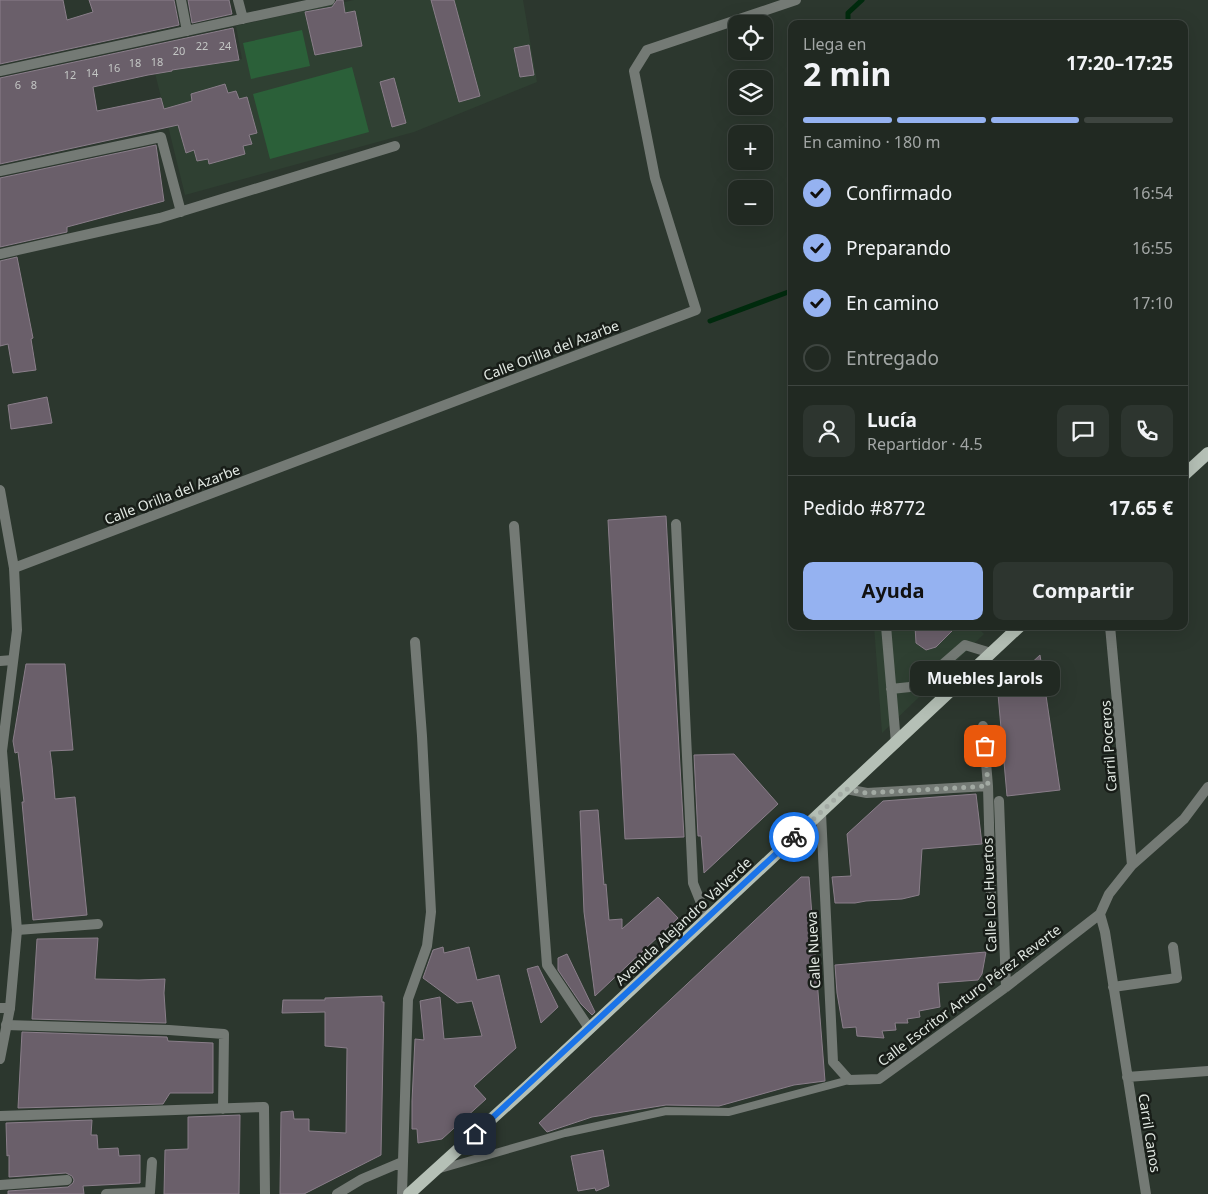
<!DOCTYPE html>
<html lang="es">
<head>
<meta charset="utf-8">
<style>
  body { margin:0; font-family:"Noto Sans",sans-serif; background:#2d352f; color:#f1f3f6; height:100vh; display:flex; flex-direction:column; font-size:19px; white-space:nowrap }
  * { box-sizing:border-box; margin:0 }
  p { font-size:16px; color:#a2a6a5 }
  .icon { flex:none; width:28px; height:28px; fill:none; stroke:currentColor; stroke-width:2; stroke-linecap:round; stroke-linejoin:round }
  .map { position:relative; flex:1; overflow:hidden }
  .panel { position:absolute; left:788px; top:20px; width:400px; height:610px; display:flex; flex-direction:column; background:#212922; border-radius:10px; box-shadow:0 5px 20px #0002,0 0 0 1px #3e4540 }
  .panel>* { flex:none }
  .buttons { position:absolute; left:728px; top:15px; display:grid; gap:10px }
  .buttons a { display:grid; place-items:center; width:45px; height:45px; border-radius:10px; background:#212922; box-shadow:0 5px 20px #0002,0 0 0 1px #3e4540; font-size:25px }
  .pin { position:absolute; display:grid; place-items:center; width:42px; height:42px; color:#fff; margin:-21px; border-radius:10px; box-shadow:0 2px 8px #0006 }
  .courier { position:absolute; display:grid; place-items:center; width:50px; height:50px; margin:-25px; border:4px solid #1a73e8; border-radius:50%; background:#fff; color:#222; box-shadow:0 1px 6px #0007 }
  .bubble { position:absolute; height:35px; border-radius:10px; background:#212922; box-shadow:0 5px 20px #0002,0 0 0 1px #3e4540; font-size:16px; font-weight:700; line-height:35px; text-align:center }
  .summary em { font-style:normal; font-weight:700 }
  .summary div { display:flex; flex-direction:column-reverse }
  .summary { display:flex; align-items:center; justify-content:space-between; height:85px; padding:0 15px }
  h1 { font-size:32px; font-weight:700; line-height:38px }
  .bar { display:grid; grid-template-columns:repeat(4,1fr); gap:8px 5px; align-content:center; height:60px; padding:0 15px }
  .bar i { height:6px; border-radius:4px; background:#3e4540 }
  .bar .active { background:#95b2f1 }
  .bar p { grid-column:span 4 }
  .line { display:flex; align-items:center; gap:12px; padding:0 15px; border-top:1px solid #3e4540 }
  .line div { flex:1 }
  .round { display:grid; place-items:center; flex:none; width:52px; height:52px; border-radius:10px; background:#2d352f }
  ol { padding:0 15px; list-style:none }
  li { display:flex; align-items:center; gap:15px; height:55px }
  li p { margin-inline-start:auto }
  li .icon { padding:5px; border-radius:50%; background:#95b2f1; color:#111; stroke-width:4 }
  li:last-child { color:#a2a6a5 }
  li i { width:28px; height:28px; border:2px solid #3e4540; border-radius:50% }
  .action { display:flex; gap:10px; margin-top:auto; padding:10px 15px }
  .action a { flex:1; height:58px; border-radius:10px; background:#95b2f1; color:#111; font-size:20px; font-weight:700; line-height:58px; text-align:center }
  .action a+a { background:#2d352f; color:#f1f3f6 }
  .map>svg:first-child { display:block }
  .built { fill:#2f4032 }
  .green { fill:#2b6039 }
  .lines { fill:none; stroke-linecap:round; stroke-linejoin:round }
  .stream { stroke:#002a0d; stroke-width:5 }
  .building { fill:#6a5f6a; stroke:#8a7e8a }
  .service { stroke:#747a75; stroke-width:8 }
  .minor { stroke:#747a75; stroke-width:10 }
  .tertiary { stroke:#747a75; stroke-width:10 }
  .primary { stroke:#b5c0b6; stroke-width:12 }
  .done { stroke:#a2aaa3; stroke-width:5; stroke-dasharray:0 9 }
  .route { stroke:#1a73e8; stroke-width:6 }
  .labels { text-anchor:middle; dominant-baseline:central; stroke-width:5; stroke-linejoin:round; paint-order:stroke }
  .number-label { font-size:11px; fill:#c3c6c4 }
  .street-label { font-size:14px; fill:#e1e8e2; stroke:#181d18 }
</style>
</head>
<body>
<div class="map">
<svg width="1208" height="1194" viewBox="0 0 1208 1194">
  <rect width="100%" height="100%" fill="#2c372e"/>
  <path class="built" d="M354,0H523L537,82L414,132L185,195L155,73L242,59L236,26Z
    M874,626H976L984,634L882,733Z"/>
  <path class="green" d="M302,30L310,66L251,79L243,43Z
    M352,67L369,132L270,159L253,94Z"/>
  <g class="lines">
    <path class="stream" d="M848,24V13L862,0
      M710,321L791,291"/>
  </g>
  <path class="building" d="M0,0H63L67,20L93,12L89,0H174L179,25L0,64Z
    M188,0H229L232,14L192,23Z
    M337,0H343L345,13L355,11L362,46L315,55L305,12L332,7Z
    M431,0H454L480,96L459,102Z
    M233,28L239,60L172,70V71L148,75L93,87L97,111L161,98L164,109L192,101L191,94L225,84L228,93L236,91L239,99L247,97L257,133L249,135L252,144L243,146L245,154L209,164L208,159L197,161L194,150L186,153L178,125L0,164V78Z
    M529,45L534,75L520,77L514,48Z
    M394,78L406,123L392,127L380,82Z
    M156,145L164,201L67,227V232L0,247V178Z
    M17,257L33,338L31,339L36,370L13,373L8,344L0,346V261Z
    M47,397L52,423L11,429L8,405Z
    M666,516L684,837L625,839L608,520Z
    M915,626H957L936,647L926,650L916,643Z
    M1040,655L1060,790L1007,796L998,694Z
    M26,664H65L73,750L50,751L52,766L55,799L75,797L87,915L33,920L22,802H24L18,752L15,753L13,741Z
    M734,754L778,804L704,873L701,836H698L694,755Z
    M976,794L982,844L922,849L919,895L902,899L866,901L855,903H835L832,877L851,876L847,834L883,801Z
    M598,810L604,885L606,884L609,920L622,919V929L658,897L678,918L595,996L584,912L580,811Z
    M801,877H809L825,1081L794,1085L719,1106L666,1105L592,1117L547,1132L539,1123Z
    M98,938L95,979L139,980L165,979L164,993L166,1023L32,1019L37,939Z
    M443,947L444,953L469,947L477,980L499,975L516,1048L474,1086L486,1099L442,1139L418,1143L417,1129H412V1101L415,1039L424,1040L420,1001L440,997L444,1039L482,1036L472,1001L457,1003L423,978L433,950Z
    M986,952L982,974L978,980L938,983L940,1007L919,1011L920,1017L907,1019L908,1023H895L896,1030L882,1031L884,1038L857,1036L856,1027L843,1028L837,993L835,965Z
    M567,954L595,1012L592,1015L581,1004L558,970V958Z
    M538,966L558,1007L541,1023L527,969Z
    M382,996V1002H384L381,1155L304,1194H280L281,1112L293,1111L294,1119H309V1131L346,1133L347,1048L325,1046V1012L282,1013L283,1000H325V998Z
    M22,1032L167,1037L168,1041L213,1043V1093H170L163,1104L18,1108Z
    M240,1115L239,1194H164L165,1150L188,1149V1117Z
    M92,1120L91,1135H97L98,1149L118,1148L119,1156L140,1155V1183L83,1186L84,1194H8V1191L68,1187L73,1183L74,1180L72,1176L66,1173L9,1177V1155L7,1156L6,1123Z
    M603,1150L609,1186L596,1191L595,1188L578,1191L571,1156Z"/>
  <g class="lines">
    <path class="service" d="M440,1169L565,1133L666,1111L729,1112L849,1080"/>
    <path class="minor" d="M181,0L187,31
      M238,0L243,19
      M0,71L330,0
      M0,171L161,137L181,212
      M0,254L160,218L395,146
      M676,524L693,883L707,918
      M514,526L547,965L589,1028
      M14,568L696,310L655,178L634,71L647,50L796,0
      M886,626L896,743
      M1110,626L1132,865
      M0,661L13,660
      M891,689L910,687L927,678L965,645L991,653
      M983,726L988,786
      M846,789L867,793L988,786L991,898
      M999,801L1006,987
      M821,813L833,1062L849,1080L879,1079L1006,987L1100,914L1109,894L1132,865L1184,819L1208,787
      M1100,914L1105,932L1146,1194
      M17,930L98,924
      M1113,987L1177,978L1173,947
      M0,1008H10
      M6,1025L169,1030L224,1034L223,1109
      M1127,1077L1208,1071
      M0,1116L264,1107L265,1194
      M0,1185L67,1180
      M106,1194L150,1192L152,1162
      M337,1194L362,1179L402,1162
      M402,1194L408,999L427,946L431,912L422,736L415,642"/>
    <path class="tertiary" d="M0,490L14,568L17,630L2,751L17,930L10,1008L0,1059"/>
    <path class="primary" d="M1184,475L1208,453
      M409,1194L529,1085L1020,626"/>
  </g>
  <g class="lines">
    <path class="done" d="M794,837L846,789L866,793L988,786L985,746"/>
    <path class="route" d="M475,1134L794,837"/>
  </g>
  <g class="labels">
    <g class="number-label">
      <text x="202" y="45">22</text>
      <text x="225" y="45">24</text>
      <text x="179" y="50">20</text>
      <text x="157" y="61">18</text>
      <text x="135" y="62">18</text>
      <text x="114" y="67">16</text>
      <text x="92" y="72">14</text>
      <text x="70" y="74">12</text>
      <text x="18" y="84">6</text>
      <text x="34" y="84">8</text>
    </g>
    <g class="street-label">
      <text transform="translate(551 350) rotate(-21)">Calle Orilla del Azarbe</text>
      <text transform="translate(172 494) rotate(-21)">Calle Orilla del Azarbe</text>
      <text transform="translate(1108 746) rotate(-94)">Carril Poceros</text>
      <text transform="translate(989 895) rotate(-92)">Calle Los Huertos</text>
      <text transform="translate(683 921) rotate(-43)">Avenida Alejandro Valverde</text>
      <text transform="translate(813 950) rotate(-93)">Calle Nueva</text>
      <text transform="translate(969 995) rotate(-37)">Calle Escritor Arturo Pérez Reverte</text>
      <text transform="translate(1150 1133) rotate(81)">Carril Canos</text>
    </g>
  </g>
</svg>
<div class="buttons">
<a><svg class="icon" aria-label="locate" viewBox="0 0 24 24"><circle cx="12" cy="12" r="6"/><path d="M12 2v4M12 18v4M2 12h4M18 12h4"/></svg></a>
<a><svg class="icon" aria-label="layers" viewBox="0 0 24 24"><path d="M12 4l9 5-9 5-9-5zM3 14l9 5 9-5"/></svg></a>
<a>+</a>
<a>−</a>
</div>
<div class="pin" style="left:985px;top:746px;background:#ea580c"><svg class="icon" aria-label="bag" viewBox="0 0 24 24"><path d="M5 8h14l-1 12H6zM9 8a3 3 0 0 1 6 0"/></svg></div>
<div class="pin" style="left:475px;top:1134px;background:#1f2937"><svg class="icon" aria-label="home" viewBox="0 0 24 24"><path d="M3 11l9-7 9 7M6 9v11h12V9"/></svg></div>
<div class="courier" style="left:794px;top:837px"><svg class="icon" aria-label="bike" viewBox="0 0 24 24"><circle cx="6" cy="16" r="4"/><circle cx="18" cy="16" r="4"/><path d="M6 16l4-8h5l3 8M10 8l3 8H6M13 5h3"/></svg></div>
<div class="bubble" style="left:910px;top:661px;width:150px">Muebles Jarols</div>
<section class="panel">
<div class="summary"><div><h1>2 min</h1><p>Llega en</p></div><em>17:20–17:25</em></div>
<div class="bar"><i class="active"></i><i class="active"></i><i class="active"></i><i></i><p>En camino · 180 m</p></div>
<ol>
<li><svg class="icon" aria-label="check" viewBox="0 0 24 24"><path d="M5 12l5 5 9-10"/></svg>Confirmado<p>16:54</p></li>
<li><svg class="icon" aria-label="check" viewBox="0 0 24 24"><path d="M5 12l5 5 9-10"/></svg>Preparando<p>16:55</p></li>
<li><svg class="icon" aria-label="check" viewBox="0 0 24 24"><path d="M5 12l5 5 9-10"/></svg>En camino<p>17:10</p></li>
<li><i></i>Entregado</li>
</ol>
<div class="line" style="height:90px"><a class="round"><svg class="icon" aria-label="person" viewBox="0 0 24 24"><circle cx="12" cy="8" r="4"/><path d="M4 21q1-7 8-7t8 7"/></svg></a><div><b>Lucía</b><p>Repartidor · 4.5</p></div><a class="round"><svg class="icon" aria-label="chat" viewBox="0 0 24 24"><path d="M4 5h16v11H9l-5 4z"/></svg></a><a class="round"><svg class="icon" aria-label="phone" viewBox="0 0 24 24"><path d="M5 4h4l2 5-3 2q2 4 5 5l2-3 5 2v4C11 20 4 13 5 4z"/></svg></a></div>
<div class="line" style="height:65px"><div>Pedido #8772</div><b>17.65 €</b></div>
<div class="action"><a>Ayuda</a><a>Compartir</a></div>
</section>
</div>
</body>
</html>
